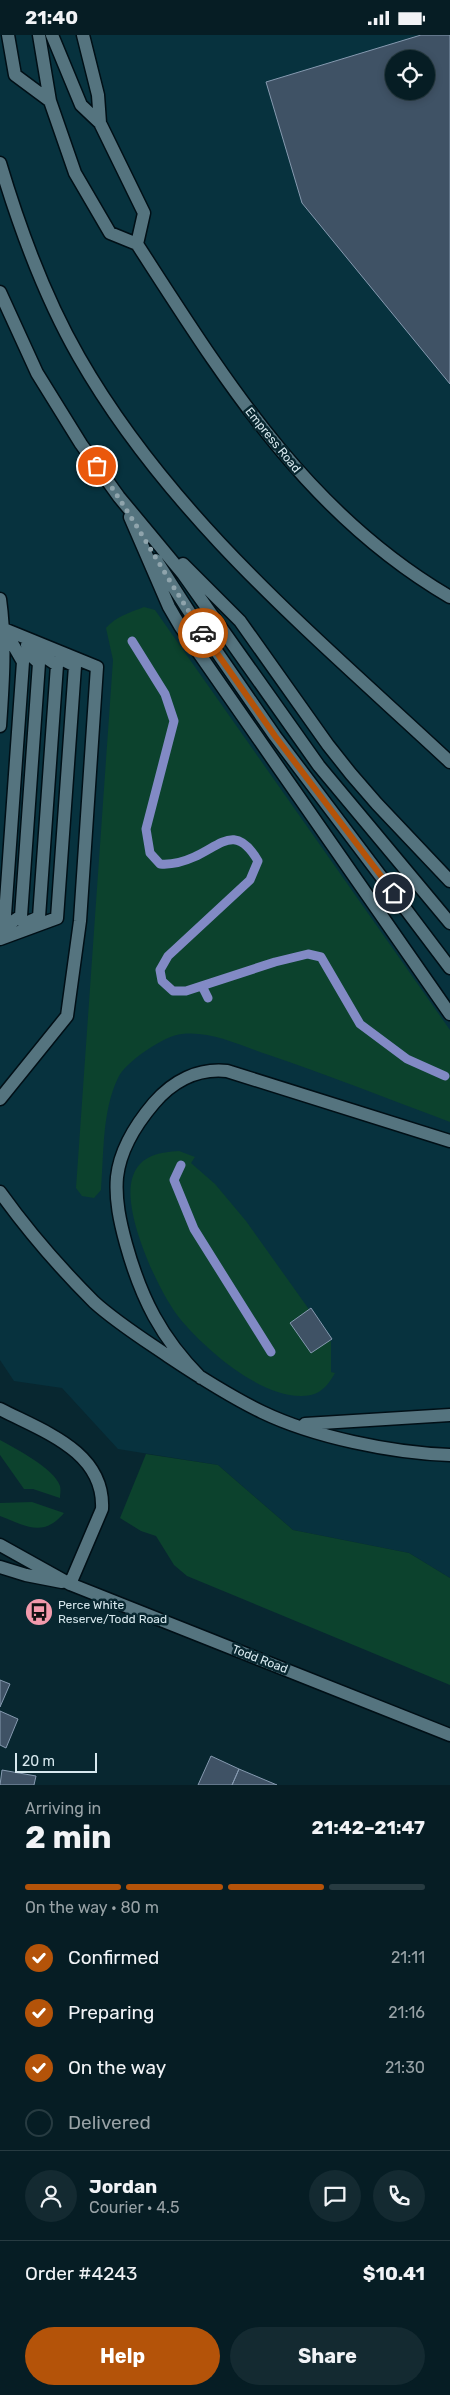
<!DOCTYPE html>
<html lang="en">
<head>
<meta charset="utf-8">
<style>
  body { margin:0; font-family:Rubik,sans-serif; background:#142a31; color:#f1f3f6; height:100vh; display:flex; flex-direction:column; font-size:19px; white-space:nowrap }
  * { box-sizing:border-box; margin:0 }
  p { font-size:16px; color:#98a2a6 }
  .icon { flex:none; width:28px; height:28px; fill:none; stroke:currentColor; stroke-width:2; stroke-linecap:round; stroke-linejoin:round }
  .map { position:relative; height:1750px; overflow:hidden }
  .panel { display:flex; flex-direction:column; background:#061d24; flex:1 }
  .panel>* { flex:none }
  .tools { position:absolute; left:385px; top:15px; display:grid; gap:10px }
  .tools a { display:grid; place-items:center; width:50px; height:50px; border-radius:50%; background:#061d24; box-shadow:0 2px 8px #0003,0 0 0 1px #273b41; font-size:25px }
  .scale { position:absolute; left:15px; bottom:12px; width:82px; box-sizing:border-box; padding-left:5px; border:2px solid #d7e8ee; border-top:0; font-size:14px; line-height:18px; white-space:nowrap; color:#d7e8ee; -webkit-text-stroke:4px #082730; paint-order:stroke }
  .pin { position:absolute; display:grid; place-items:center; width:42px; height:42px; color:#fff; margin:-21px; border:2px solid #fff; border-radius:50%; box-shadow:0 1px 5px #0007 }
  .courier { position:absolute; display:grid; place-items:center; width:50px; height:50px; margin:-25px; border:4px solid #b45309; border-radius:50%; background:#fff; color:#222; box-shadow:0 1px 6px #0007 }
  .summary em { font-style:normal; font-weight:700 }
  .summary div { display:flex; flex-direction:column-reverse }
  .summary { display:flex; align-items:center; justify-content:space-between; height:85px; padding:0 25px }
  h1 { font-size:32px; font-weight:700; line-height:38px }
  .bar { display:grid; grid-template-columns:repeat(4,1fr); gap:8px 5px; align-content:center; height:60px; padding:0 25px }
  .bar i { height:6px; border-radius:4px; background:#273b41 }
  .bar .selected { background:#b45309 }
  .bar p { grid-column:span 4 }
  .line { display:flex; align-items:center; gap:12px; padding:0 25px; border-top:1px solid #273b41 }
  .line div { flex:1 }
  .round { display:grid; place-items:center; flex:none; width:52px; height:52px; border-radius:26px; background:#142a31 }
  ol { padding:0 25px; list-style:none }
  li { display:flex; align-items:center; gap:15px; height:55px }
  li p { margin-inline-start:auto }
  li .icon { padding:5px; border-radius:50%; background:#b45309; color:#fff; stroke-width:4 }
  li:last-child { color:#98a2a6 }
  li i { width:28px; height:28px; border:2px solid #273b41; border-radius:50% }
  .primary-button { display:flex; gap:10px; margin-top:auto; padding:10px 25px }
  .primary-button a { flex:1; height:58px; border-radius:30px; background:#b45309; color:#fff; font-size:20px; font-weight:700; line-height:58px; text-align:center }
  .primary-button a+a { background:#142a31; color:#f1f3f6 }
  .status { display:flex; justify-content:space-between; align-items:center; height:35px; padding:0 25px; background:#061d24; direction:ltr }
  .status svg { height:14px; fill:currentColor }
  .map>svg:first-child { display:block }
  .built { fill:#07323e; fill-rule:evenodd }
  .green { fill:#0c422d }
  .lines { fill:none; stroke-linecap:round; stroke-linejoin:round }
  .stream { stroke:#828ac5; stroke-width:9 }
  .building { fill:#3f5265; stroke:#869ab0; fill-rule:evenodd }
  .minor-casing { stroke:#000f16; stroke-width:15 }
  .minor { stroke:#55747f; stroke-width:12 }
  .done { stroke:#8fa4ac; stroke-width:5; stroke-dasharray:0 9 }
  .route { stroke:#b45309; stroke-width:6 }
  .labels { text-anchor:middle; dominant-baseline:central; stroke-width:5; stroke-linejoin:round; paint-order:stroke }
  .street-label { font-size:12px; fill:#d7e8ee; stroke:#082730 }
  .poi-label { font-size:12px; fill:#d7e8ee; stroke:#082730; text-anchor:start }
</style>
</head>
<body>
<div class="status"><b>21:40</b><svg viewBox="0 0 49 12"><path d="M0 12V9h3v3zM5 12V6h3v6zM10 12V3h3v9zM15 12V0h3v12zM26 1h20v11H26zM47 4h2v5h-2z"/></svg></div>
<div class="map">
<svg width="450" height="1750" viewBox="0 0 450 1750">
  <rect width="100%" height="100%" fill="#082730"/>
  <path class="built" d="M0,0H450V1543L409,1518L293,1495L218,1430L118,1414L62,1353L14,1346L0,1325ZM394,24H426V56H394Z"/>
  <path class="green" d="M144,572L155,575L450,995V1087C389,1064 328,1040 266,1019C239,1010 211,996 182,999C165,1000 125,1027 118,1043C102,1076 104,1118 101,1155L94,1163L82,1161L76,1153L113,625L106,593C115,582 131,577 144,572Z
    M179,1116L195,1122L191,1128L215,1149L246,1186L328,1301L331,1307V1337L335,1338C330,1347 322,1358 311,1360C267,1369 206,1315 181,1285C159,1259 120,1174 133,1141C140,1120 161,1117 179,1116Z
    M0,1405C16,1414 54,1433 60,1451C61,1455 60,1460 60,1463L33,1454H24L0,1420Z
    M146,1419L218,1430L293,1495L409,1518L450,1543V1650L187,1541L174,1530L156,1501L141,1496L120,1483Z
    M32,1467L64,1478C43,1503 26,1491 0,1481V1468Z"/>
  <g class="lines">
    <path class="stream" d="M132,606L165,659L174,686L146,794L150,818L160,829C172,830 183,827 194,822C221,810 236,788 258,826L250,845L168,921L160,935L162,946L173,956H186L275,927L308,919L321,922L360,989L407,1024L445,1041
      M202,951L208,963
      M181,1130L174,1145L194,1194L271,1317"/>
  </g>
  <path class="building" d="M421,0H450V349L302,168L266,47ZM394,24H426V56H394Z
    M311,1273L332,1304L311,1318L290,1288Z
    M0,1645L10,1649L0,1672Z
    M0,1676L18,1684L6,1713L0,1710Z
    M211,1721L239,1734L232,1750H198Z
    M239,1734L277,1750H232Z
    M2,1735L36,1741L34,1750H0Z"/>
  <g class="lines">
    <defs>
      <path id="minor" d="M8,0L15,40L50,66
        M39,0L50,66L75,138L110,198L137,209C225,345 306,478 450,562
        M52,0L81,70L100,88L144,178L137,209
        M83,0L98,60L100,88
        M0,128C20,195 44,261 79,322C171,483 316,602 450,727
        M0,257L37,338L81,409L119,462L183,539L319,731L450,888
        M130,482L169,572L180,591L450,979
        M156,525L190,578L275,701L450,933
        M183,529L240,586L328,710L351,739L377,769L450,846
        M0,564C6,607 3,648 0,691
        M0,595L4,594L97,632L80,886L67,981L0,1064
        M0,885L5,880L23,627L4,594
        M24,889L39,882L57,630L27,610
        M0,895L21,881L39,628L27,617
        M0,904L57,883L75,631L61,624
        M0,1157C28,1196 60,1233 94,1267C116,1287 143,1304 168,1321C198,1341 229,1361 262,1377C314,1402 392,1418 450,1420
        M201,1343C161,1303 141,1263 126,1209C120,1187 115,1165 117,1142C120,1115 137,1088 154,1068C173,1046 198,1033 227,1036L450,1106
        M0,1374C42,1396 105,1416 102,1474L70,1549
        M305,1389L450,1380
        M0,1510L70,1549L450,1700
        M0,1532L26,1540L62,1547"/>
    </defs>
    <use href="#minor" class="minor-casing"/>
    <use href="#minor" class="minor"/>
  </g>
  <g class="lines">
    <path class="done" d="M97,431C135,484 166,543 203,598"/>
    <path class="route" d="M203,598L275,701L394,858"/>
  </g>
  <defs>
    <symbol id="bus-disc" viewBox="-11 -11 22 22"><circle r="9.5" fill="#f29aac" stroke="#082730"/><path d="M-5-6H5V4H4V6H2V4H-2V6H-4V4H-5ZM-3.5-4V0h7V-4ZM-3.5 1.2v1.5H-2V1.2ZM2 1.2v1.5H3.5V1.2Z" fill="#111"/></symbol>
  </defs>
  <g fill-rule="evenodd">
    <use href="#bus-disc" x="23" y="1561" width="32" height="32"/>
  </g>
  <g class="labels">
    <g class="street-label">
      <text transform="translate(273 405) rotate(51)">Empress Road</text>
      <text transform="translate(260 1624) rotate(21)">Todd Road</text>
    </g>
    <g class="poi-label">
      <text x="58" y="1570">Perce White<tspan x="58" dy="14">Reserve/Todd Road</tspan></text>
    </g>
  </g>
</svg>
<div class="tools">
<a><svg class="icon" aria-label="locate" viewBox="0 0 24 24"><circle cx="12" cy="12" r="6"/><path d="M12 2v4M12 18v4M2 12h4M18 12h4"/></svg></a>
</div>
<div class="scale">20 m</div>
<div class="pin" style="left:97px;top:431px;background:#ea580c"><svg class="icon" aria-label="bag" viewBox="0 0 24 24"><path d="M5 8h14l-1 12H6zM9 8a3 3 0 0 1 6 0"/></svg></div>
<div class="pin" style="left:394px;top:858px;background:#1f2937"><svg class="icon" aria-label="home" viewBox="0 0 24 24"><path d="M3 11l9-7 9 7M6 9v11h12V9"/></svg></div>
<div class="courier" style="left:203px;top:598px"><svg class="icon" aria-label="car" viewBox="0 0 24 24"><path d="M5 17H2v-5l4-1 3-4h7l3 4 3 1v5h-3M9 17h6M6 11h13"/><circle cx="7" cy="17" r="2"/><circle cx="17" cy="17" r="2"/></svg></div>
</div>
<section class="panel">
<div class="summary"><div><h1>2 min</h1><p>Arriving in</p></div><em>21:42–21:47</em></div>
<div class="bar"><i class="selected"></i><i class="selected"></i><i class="selected"></i><i></i><p>On the way · 80 m</p></div>
<ol>
<li><svg class="icon" aria-label="check" viewBox="0 0 24 24"><path d="M5 12l5 5 9-10"/></svg>Confirmed<p>21:11</p></li>
<li><svg class="icon" aria-label="check" viewBox="0 0 24 24"><path d="M5 12l5 5 9-10"/></svg>Preparing<p>21:16</p></li>
<li><svg class="icon" aria-label="check" viewBox="0 0 24 24"><path d="M5 12l5 5 9-10"/></svg>On the way<p>21:30</p></li>
<li><i></i>Delivered</li>
</ol>
<div class="line" style="height:90px"><a class="round"><svg class="icon" aria-label="person" viewBox="0 0 24 24"><circle cx="12" cy="8" r="4"/><path d="M4 21q1-7 8-7t8 7"/></svg></a><div><b>Jordan</b><p>Courier · 4.5</p></div><a class="round"><svg class="icon" aria-label="chat" viewBox="0 0 24 24"><path d="M4 5h16v11H9l-5 4z"/></svg></a><a class="round"><svg class="icon" aria-label="phone" viewBox="0 0 24 24"><path d="M5 4h4l2 5-3 2q2 4 5 5l2-3 5 2v4C11 20 4 13 5 4z"/></svg></a></div>
<div class="line" style="height:65px"><div>Order #4243</div><b>$10.41</b></div>
<div class="primary-button"><a>Help</a><a>Share</a></div>
</section>
</body>
</html>
